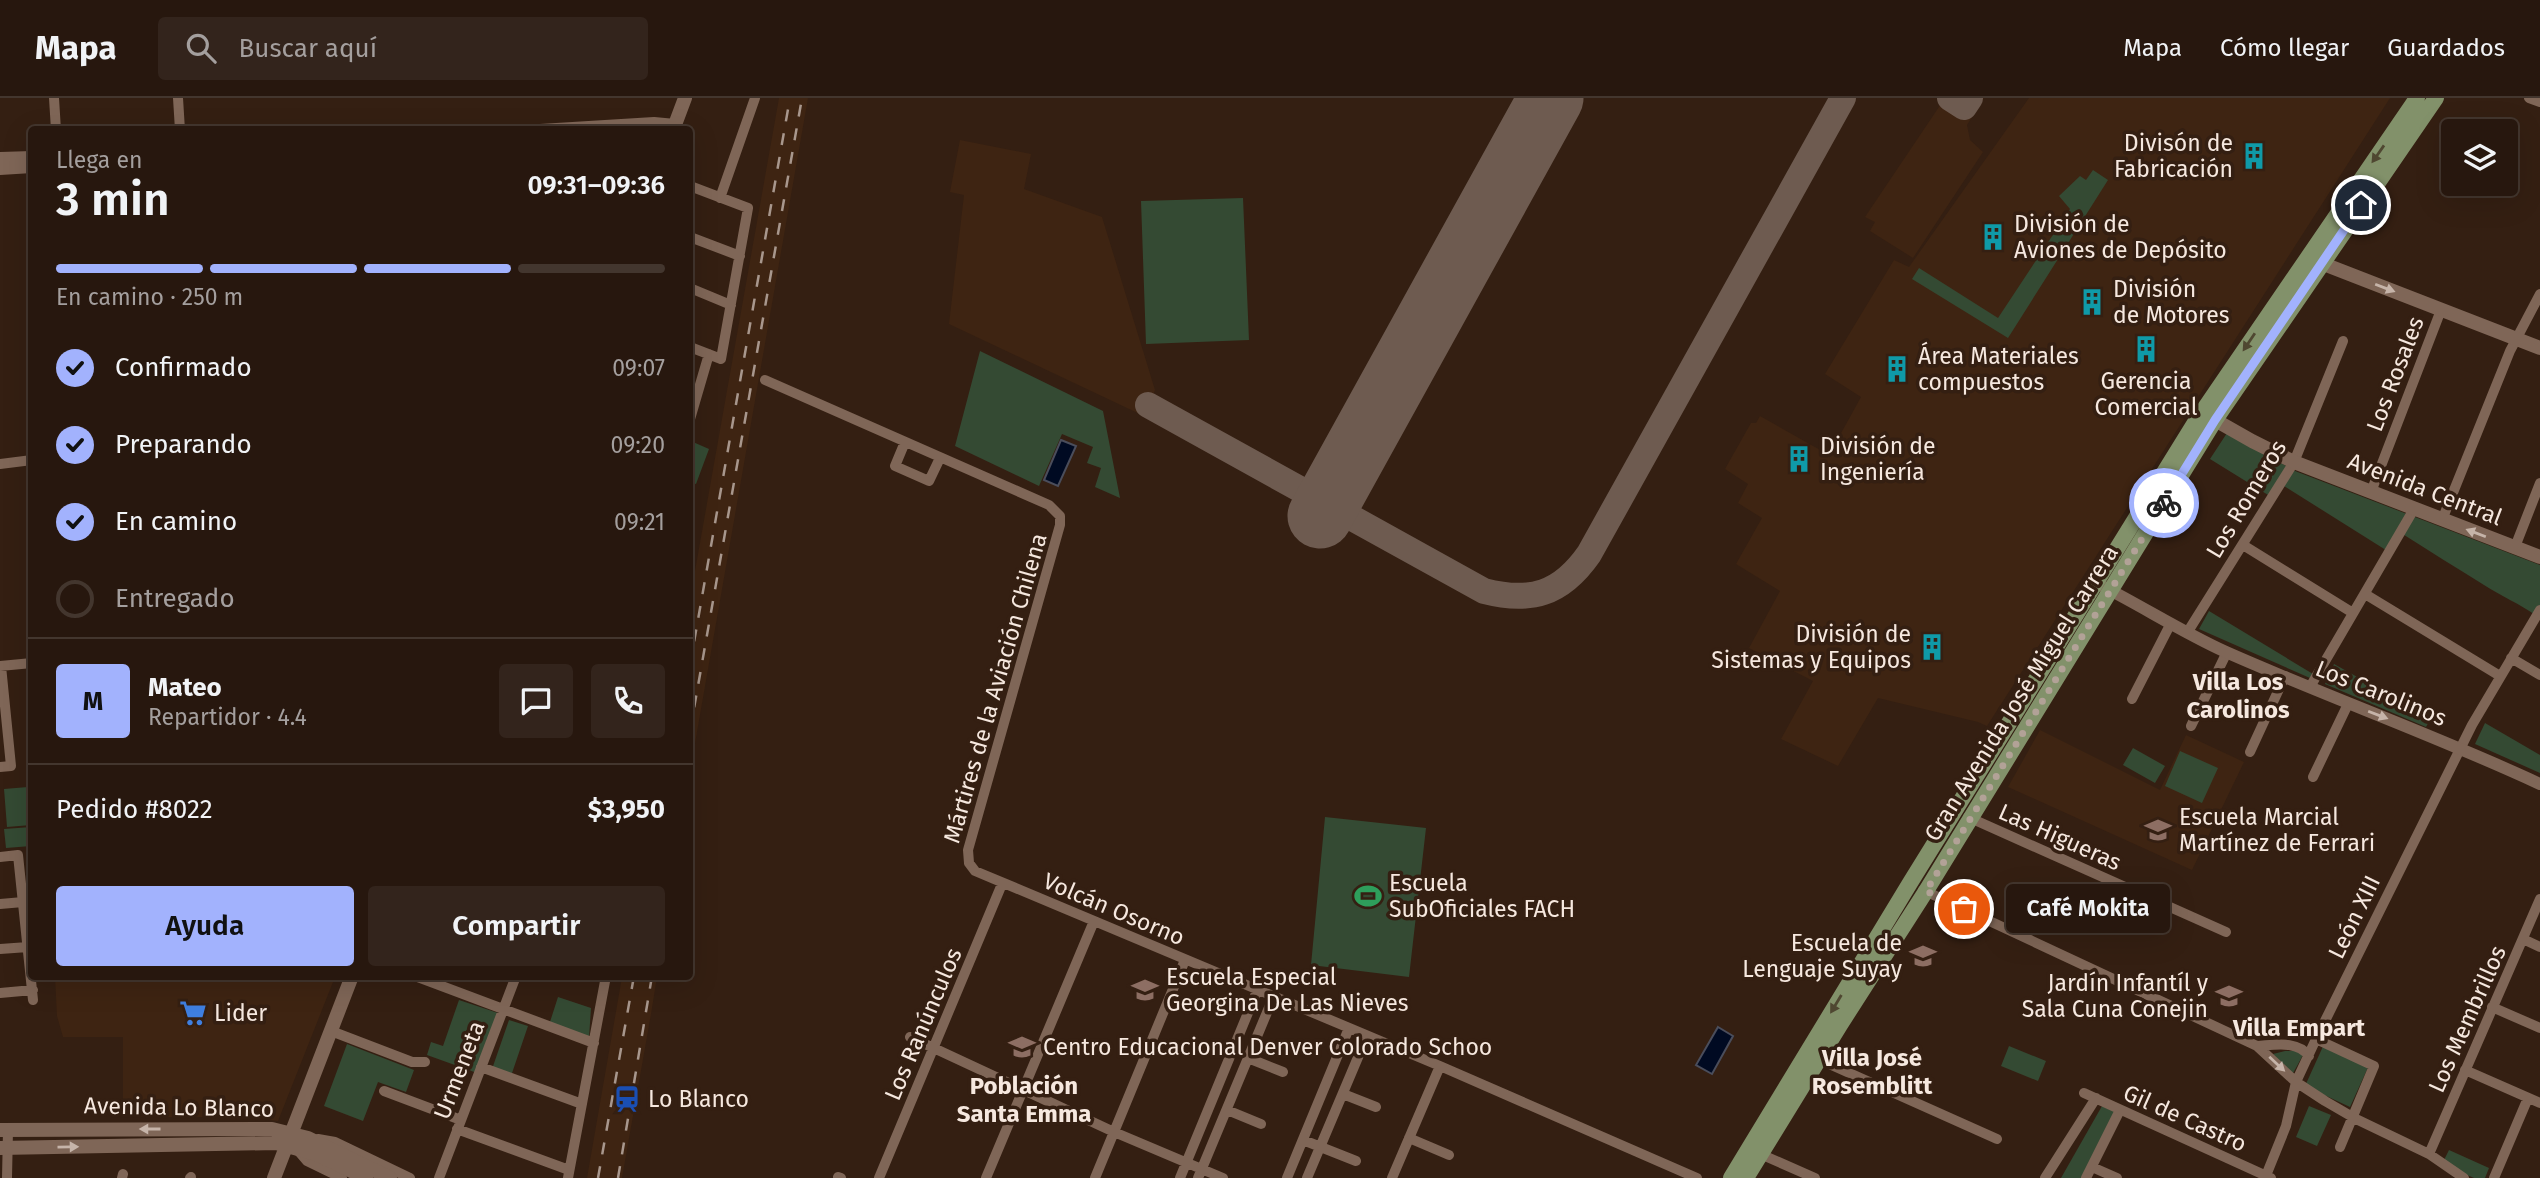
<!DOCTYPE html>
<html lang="es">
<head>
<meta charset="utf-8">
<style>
  body { margin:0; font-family:"Fira Sans",sans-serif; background:#33241c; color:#f1f3f6; height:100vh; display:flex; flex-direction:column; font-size:26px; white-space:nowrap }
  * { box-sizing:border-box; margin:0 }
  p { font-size:23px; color:#a49f9e }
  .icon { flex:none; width:38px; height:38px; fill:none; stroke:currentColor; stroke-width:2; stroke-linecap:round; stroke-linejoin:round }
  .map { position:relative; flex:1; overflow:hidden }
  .side { position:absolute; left:28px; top:28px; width:665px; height:854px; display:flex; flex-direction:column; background:#27170e; border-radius:7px; box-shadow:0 7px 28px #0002,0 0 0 2px #43362e }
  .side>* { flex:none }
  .fabs { position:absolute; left:2441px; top:21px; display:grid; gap:14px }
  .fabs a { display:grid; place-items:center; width:77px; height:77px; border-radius:7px; background:#27170e; box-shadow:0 7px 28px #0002,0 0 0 2px #43362e; font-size:35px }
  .pin { position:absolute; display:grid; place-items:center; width:60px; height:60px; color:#fff; margin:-30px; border:4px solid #fff; border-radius:50%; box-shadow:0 2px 7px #0007 }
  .courier { position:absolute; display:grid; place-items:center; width:70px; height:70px; margin:-35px; border:5px solid #a2b2fd; border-radius:50%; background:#fff; color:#222; box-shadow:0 2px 9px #0007 }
  .bubble { position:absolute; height:49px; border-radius:7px; background:#27170e; box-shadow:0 7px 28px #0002,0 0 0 2px #43362e; font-size:23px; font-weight:600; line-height:49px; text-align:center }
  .headline em { font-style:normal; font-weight:600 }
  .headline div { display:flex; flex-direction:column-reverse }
  .headline { display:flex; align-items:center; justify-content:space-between; height:119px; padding:0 28px }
  h1 { font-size:46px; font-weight:600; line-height:52px }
  .bar { display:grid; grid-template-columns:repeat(4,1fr); gap:10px 7px; align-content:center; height:84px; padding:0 28px }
  .bar i { height:9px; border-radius:5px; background:#43362e }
  .bar .on { background:#a2b2fd }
  .bar p { grid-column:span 4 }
  .line { display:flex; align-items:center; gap:18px; padding:0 28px; border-top:2px solid #43362e }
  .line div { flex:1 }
  .round { display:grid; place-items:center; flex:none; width:74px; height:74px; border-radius:7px; background:#33241c }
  ol { padding:0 28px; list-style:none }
  li { display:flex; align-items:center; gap:21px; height:77px }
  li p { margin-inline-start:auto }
  li .icon { padding:7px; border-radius:50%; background:#a2b2fd; color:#111; stroke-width:4 }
  li:last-child { color:#a49f9e }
  li i { width:38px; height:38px; border:4px solid #43362e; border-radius:50% }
  .primary-button { display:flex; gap:14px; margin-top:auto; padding:14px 28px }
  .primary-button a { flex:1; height:80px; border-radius:7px; background:#a2b2fd; color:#111; font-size:28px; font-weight:600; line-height:80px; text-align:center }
  .primary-button a+a { background:#33241c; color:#f1f3f6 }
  header { display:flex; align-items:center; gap:42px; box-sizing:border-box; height:98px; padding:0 35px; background:#27170e; border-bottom:2px solid #43362e }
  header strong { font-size:33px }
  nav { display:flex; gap:38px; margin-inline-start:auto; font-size:24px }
  .search { width:490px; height:63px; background:#33241c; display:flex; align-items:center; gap:18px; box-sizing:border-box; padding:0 24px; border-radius:7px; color:#a49f9e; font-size:26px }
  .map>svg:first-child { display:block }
  .built { fill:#3e2412 }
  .green { fill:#344a33 }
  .water { fill:#000a22; stroke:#4a4d5b; stroke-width:2 }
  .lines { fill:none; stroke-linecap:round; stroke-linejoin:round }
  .taxiway { stroke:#6e5b50; stroke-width:26 }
  .runway { stroke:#6e5b50; stroke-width:65 }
  .minor { stroke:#7f6657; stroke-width:10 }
  .tertiary { stroke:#7f6657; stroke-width:12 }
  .secondary { stroke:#7f6657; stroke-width:14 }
  .primary { stroke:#82916a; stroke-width:16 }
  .rail { stroke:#a8978d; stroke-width:2.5; stroke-dasharray:12 12; stroke-linecap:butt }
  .oneway { fill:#4f4731 }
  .oneway2 { fill:#c6b4a9 }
  .done { stroke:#b2a297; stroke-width:7; stroke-dasharray:0 12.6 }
  .route { stroke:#a2b2fd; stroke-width:9 }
  .labels { text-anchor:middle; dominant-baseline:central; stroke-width:7; stroke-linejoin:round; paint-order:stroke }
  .poi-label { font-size:23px; fill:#f6e8df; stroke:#341f12; text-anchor:start }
  .street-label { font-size:23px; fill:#f6e8df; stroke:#341f12 }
  .neighbourhood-label { font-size:24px; font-weight:bold; fill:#f6e8df; stroke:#341f12 }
</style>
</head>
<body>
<header>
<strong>Mapa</strong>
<div class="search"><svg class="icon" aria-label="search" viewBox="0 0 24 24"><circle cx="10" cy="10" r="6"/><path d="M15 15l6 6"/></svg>Buscar aquí</div>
<nav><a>Mapa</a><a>Cómo llegar</a><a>Guardados</a></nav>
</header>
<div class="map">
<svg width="2540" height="1080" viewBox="0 0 2540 1080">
  <rect width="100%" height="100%" fill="#341f12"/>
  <path class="built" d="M779,0H808L690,674V501Z
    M1945,0H1984L1967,27L1970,42L1983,54L1913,160L1870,133L1875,124L1865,119Z
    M2029,0H2390L1987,628L1978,624L1878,600L1838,668L1781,641L1813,583L1749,550L1780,493L1736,466L1762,420L1738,405L1748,386L1725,371L1751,325H1756L1760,318L1829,357L1861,299L1825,276L1894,162L1909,169Z
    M960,42L1031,56L1024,91L1102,119L1155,292L1144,318L949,226L964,97L950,94Z
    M2040,632L2160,692L2186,637L2244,664L2192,772L2008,689Z
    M55,879V878L335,879L278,1023L246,1019H123V939H63L57,918Z
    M622,879H657L651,916L622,1080H587Z"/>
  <path class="green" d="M2093,72L2108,82L2008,240L1912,181L1919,170L1998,220L2070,111L2059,98L2080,78L2086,82Z
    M1243,100L1249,242L1146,246L1141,103Z
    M980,253L1103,313L1120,400L1095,389L1101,370L1087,365L1093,349L1062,336L1039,388L955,348Z
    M2227,335L2295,373L2540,467V512L2537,518C2520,506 2501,498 2484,487C2457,470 2429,453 2401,435L2389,454L2284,388H2281L2273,400L2210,361Z
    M693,344L709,351L696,386L690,384V352Z
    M2209,513L2313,576L2310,580L2199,531Z
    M2334,566L2431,620L2426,629L2325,586Z
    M2485,625L2540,657V675L2475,646Z
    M2133,650L2165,668L2155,685L2123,667Z
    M2180,653L2218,670L2202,705L2165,688Z
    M28,689L31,727L7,729L4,691Z
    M1325,719L1426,730L1409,879L1311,867Z
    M31,729V748L6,750L4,731Z
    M558,899L591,910L589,940L549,927Z
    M459,902L498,915L477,975L427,957L431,944L443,948Z
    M509,922L528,928L510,981L491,974Z
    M2325,944L2370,965L2350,1009L2305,988Z
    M347,946L414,972L406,994L378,984L363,1023L324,1008Z
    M2009,948L2046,963L2038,983L2001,968Z
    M2285,953H2296L2303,957L2292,977L2273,956Z
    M2102,1008L2115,1014L2083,1080H2061Z
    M2309,1008L2331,1017L2317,1048L2296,1039Z
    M2449,1052L2489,1070L2485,1080H2474L2442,1066Z"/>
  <path class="water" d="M1061,342L1076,348L1058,388L1044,382Z
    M1718,929L1733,938L1712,976L1696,967Z"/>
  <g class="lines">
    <path class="taxiway" d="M1950,0L1964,9L1970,0
      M1148,307L1484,493C1531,505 1561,496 1589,456L1843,0"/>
    <path class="runway" d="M1320,418L1551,0"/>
    <path class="minor" d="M54,0L56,32
      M178,0L180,32
      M2529,0L2540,4
      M690,88L748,110L721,261L690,249
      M720,100L755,0
      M690,139L740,158
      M690,190L731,207
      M765,282L1049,407L1060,418V427L968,752L969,765L975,773L1440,968L1697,1080
      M690,321L709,256
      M905,344L895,368L929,383L940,360
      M0,366L32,362
      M2371,394L2441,212
      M2442,422L2510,253L2540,196
      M2243,447L2353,515
      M2515,449L2540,385
      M2365,496L2500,578
      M2187,535L2294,364L2343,243
      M2511,560L2540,577
      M0,568L32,565
      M2310,589L2414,411
      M2132,601L2170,527
      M2191,628L2227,554
      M2250,654L2285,578
      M0,669L11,668L1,568
      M2313,679L2348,606
      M1968,719L2226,834
      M0,759L18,757L33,902
      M1923,792L2257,948L2296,984L2325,1003L2356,1021L2429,1056L2464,1080
      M0,806L23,804
      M2523,841L2540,849
      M0,851L28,849
      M415,878L594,945
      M0,895L33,892
      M2492,909L2540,930
      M331,933L412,964H425
      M910,939L1114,1034L1223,1080
      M2316,941L2374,968L2340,1049
      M2257,948C2275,947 2297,942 2309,958
      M1248,960L1283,974
      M1818,961L1997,1041
      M481,969L582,1006
      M2465,972L2540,1005
      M384,993L461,1022
      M2084,995L2271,1080
      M1343,996L1376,1009
      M1227,1012L1261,1026
      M457,1031L569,1072
      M1409,1040L1449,1057
      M318,1041L335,1044L410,1080
      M1303,1042L1356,1063
      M295,1049L307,1063L342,1080
      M1758,1055L1815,1080
      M2429,1056L2540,801
      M2092,1069L2117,1080
      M838,1079L841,1080
      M7,1080L8,1032
      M122,1080L123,1076
      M190,1080L191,1079
      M439,1080L516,878
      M568,1080L606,878
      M879,1080L1002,786
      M986,1080L1094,823
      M1095,1080L1185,862
      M1180,1080L1257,893
      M1198,1080L1273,900
      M1287,1080L1349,930
      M1307,1080L1367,938
      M1392,1080L1440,968
      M2045,1080L2096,1000
      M2086,1080L2120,1012
      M2265,1080L2286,1028L2296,984L2316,941L2472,627L2540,512
      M2494,1080L2528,1000"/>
    <path class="tertiary" d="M540,32L654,25L675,27
      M0,60L32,59
      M0,71L32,69
      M2104,489C2145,510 2184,535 2226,554C2330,600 2437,638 2540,686"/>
    <path class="secondary" d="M673,32L685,0
      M2321,165L2540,250
      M2215,322L2252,343L2294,364L2540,459
      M0,1032L272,1031L308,1040L390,1080
      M0,1050L276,1045L316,1056L366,1080
      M274,1080L352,878"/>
    <path class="primary" d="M1731,1080L1910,785L2196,323L2417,0
      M1746,1080L1840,927L1926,793L2215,322L2436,0"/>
    <path class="rail" d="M690,567L790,0
      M690,633L802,0
      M598,1080L634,878
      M618,1080L652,878"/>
  </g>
  <defs><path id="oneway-solid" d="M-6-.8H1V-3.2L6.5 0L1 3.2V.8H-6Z" transform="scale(1.75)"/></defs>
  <g class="oneway">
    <use href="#oneway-solid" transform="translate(2378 56) rotate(125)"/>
    <use href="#oneway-solid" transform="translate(2249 244) rotate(124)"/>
    <use href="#oneway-solid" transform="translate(1836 906) rotate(121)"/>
  </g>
  <g class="oneway2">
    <use href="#oneway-solid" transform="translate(2385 190) rotate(21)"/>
    <use href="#oneway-solid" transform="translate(2476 435) rotate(-159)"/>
    <use href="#oneway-solid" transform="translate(2378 617) rotate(21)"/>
    <use href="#oneway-solid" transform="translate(2277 966) rotate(43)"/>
    <use href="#oneway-solid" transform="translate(150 1031) rotate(180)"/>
    <use href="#oneway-solid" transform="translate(68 1049) rotate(-1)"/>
  </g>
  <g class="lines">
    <path class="done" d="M1964,811L1926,793L2164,405"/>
    <path class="route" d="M2164,405L2215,322L2361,107"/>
  </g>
  <defs>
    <symbol id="building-bare" viewBox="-9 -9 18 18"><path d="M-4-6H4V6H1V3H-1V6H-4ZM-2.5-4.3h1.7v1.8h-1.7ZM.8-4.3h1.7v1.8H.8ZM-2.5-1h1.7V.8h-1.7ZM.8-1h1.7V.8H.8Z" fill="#0f9aa8" stroke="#341f12" stroke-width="2.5" paint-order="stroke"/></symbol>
    <symbol id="school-bare" viewBox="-9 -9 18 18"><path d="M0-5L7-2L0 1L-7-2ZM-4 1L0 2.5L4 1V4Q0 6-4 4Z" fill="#8d6e63" stroke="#341f12" stroke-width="2.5" paint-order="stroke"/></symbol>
    <symbol id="stadium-bare" viewBox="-9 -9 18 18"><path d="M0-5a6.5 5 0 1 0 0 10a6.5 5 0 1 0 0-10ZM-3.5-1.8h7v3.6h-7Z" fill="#2e9e5b" stroke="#341f12" stroke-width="2.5" paint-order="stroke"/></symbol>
    <symbol id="supermarket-bare" viewBox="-9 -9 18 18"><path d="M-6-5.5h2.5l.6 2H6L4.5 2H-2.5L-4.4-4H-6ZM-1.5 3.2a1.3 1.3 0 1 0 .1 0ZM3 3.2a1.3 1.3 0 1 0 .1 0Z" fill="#3f7fe0" stroke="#341f12" stroke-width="2.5" paint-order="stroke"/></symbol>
    <symbol id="station-bare" viewBox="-9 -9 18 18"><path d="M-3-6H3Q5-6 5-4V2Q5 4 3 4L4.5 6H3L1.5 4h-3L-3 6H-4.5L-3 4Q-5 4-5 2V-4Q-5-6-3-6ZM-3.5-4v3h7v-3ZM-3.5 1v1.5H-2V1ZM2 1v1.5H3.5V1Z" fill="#1a4fb4" stroke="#341f12" stroke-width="2.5" paint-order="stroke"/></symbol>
  </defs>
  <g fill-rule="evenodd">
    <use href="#building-bare" x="2235" y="39" width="38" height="38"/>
    <use href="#building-bare" x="1974" y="120" width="38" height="38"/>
    <use href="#building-bare" x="2073" y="185" width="38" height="38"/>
    <use href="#building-bare" x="2127" y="232" width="38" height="38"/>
    <use href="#building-bare" x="1878" y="252" width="38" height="38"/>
    <use href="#building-bare" x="1780" y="342" width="38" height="38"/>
    <use href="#building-bare" x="1913" y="530" width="38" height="38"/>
    <use href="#school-bare" x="2139" y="713" width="38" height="38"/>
    <use href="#stadium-bare" x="1349" y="779" width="38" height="38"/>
    <use href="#school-bare" x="1904" y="839" width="38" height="38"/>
    <use href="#school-bare" x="1126" y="873" width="38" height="38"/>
    <use href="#school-bare" x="2210" y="879" width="38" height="38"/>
    <use href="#supermarket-bare" x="174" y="896" width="38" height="38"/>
    <use href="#school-bare" x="1003" y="930" width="38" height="38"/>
    <use href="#station-bare" x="608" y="982" width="38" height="38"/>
  </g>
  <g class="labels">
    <g class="poi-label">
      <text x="2233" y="45" text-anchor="end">Divisón de<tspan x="2233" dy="26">Fabricación</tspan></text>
      <text x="2014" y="126">División de<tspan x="2014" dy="26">Aviones de Depósito</tspan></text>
      <text x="2113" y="191">División<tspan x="2113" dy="26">de Motores</tspan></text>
      <text x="1918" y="258">Área Materiales<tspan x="1918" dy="26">compuestos</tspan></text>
      <text x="2146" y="283" text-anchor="middle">Gerencia<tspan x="2146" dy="26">Comercial</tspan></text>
      <text x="1820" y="348">División de<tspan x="1820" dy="26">Ingeniería</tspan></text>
      <text x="1911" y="536" text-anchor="end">División de<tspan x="1911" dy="26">Sistemas y Equipos</tspan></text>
      <text x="2179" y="719">Escuela Marcial<tspan x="2179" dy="26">Martínez de Ferrari</tspan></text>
      <text x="1389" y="785">Escuela<tspan x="1389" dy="26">SubOficiales FACH</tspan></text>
      <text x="1902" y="845" text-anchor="end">Escuela de<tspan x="1902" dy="26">Lenguaje Suyay</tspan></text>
      <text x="1166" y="879">Escuela Especial<tspan x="1166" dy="26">Georgina De Las Nieves</tspan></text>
      <text x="2208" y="885" text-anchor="end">Jardín Infantíl y<tspan x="2208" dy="26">Sala Cuna Conejin</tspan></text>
      <text x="214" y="915">Lider</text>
      <text x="1043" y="949">Centro Educacional Denver Colorado Schoo</text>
      <text x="648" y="1001">Lo Blanco</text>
    </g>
    <g class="street-label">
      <text transform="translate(2395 276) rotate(-69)">Los Rosales</text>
      <text transform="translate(2425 391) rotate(21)">Avenida Central</text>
      <text transform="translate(2246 401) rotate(-59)">Los Romeros</text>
      <text transform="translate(995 590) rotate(-74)">Mártires de la Aviación Chilena</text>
      <text transform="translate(2021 595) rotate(-58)">Gran Avenida José Miguel Carrera</text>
      <text transform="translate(2381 595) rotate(22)">Los Carolinos</text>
      <text transform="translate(2060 739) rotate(24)">Las Higueras</text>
      <text transform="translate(1114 811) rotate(23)">Volcán Osorno</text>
      <text transform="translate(2354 819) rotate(-64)">León XIII</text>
      <text transform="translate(2467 921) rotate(-66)">Los Membrillos</text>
      <text transform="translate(923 926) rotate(-67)">Los Ranúnculos</text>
      <text transform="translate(459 972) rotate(-69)">Urmeneta</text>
      <text transform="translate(179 1009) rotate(1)">Avenida Lo Blanco</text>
      <text transform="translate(2185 1020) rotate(24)">Gil de Castro</text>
    </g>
    <g class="neighbourhood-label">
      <text x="2238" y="584">Villa Los<tspan x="2238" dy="28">Carolinos</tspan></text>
      <text x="2299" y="930">Villa Empart</text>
      <text x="1872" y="960">Villa José<tspan x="1872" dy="28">Rosemblitt</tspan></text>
      <text x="1024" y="988">Población<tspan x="1024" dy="28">Santa Emma</tspan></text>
    </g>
  </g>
</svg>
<div class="fabs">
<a><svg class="icon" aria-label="layers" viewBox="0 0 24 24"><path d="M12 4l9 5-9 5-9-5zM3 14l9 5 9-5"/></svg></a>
</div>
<div class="pin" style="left:1964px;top:811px;background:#ea580c"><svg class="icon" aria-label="bag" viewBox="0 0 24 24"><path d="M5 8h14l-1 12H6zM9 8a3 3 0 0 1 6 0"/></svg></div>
<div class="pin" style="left:2361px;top:107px;background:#1f2937"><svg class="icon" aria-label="home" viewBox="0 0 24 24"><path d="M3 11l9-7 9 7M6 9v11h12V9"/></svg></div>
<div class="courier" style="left:2164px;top:405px"><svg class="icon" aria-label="bike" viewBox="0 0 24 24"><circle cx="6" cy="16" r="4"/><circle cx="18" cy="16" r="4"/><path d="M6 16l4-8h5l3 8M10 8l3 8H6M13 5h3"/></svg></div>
<div class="bubble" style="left:2006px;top:786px;width:164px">Café Mokita</div>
<section class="side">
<div class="headline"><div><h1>3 min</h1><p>Llega en</p></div><em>09:31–09:36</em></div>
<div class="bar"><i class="on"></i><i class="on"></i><i class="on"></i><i></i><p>En camino · 250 m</p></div>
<ol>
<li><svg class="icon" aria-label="check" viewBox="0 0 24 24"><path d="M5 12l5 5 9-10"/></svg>Confirmado<p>09:07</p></li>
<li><svg class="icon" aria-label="check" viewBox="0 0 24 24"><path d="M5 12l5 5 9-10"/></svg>Preparando<p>09:20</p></li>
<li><svg class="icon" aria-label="check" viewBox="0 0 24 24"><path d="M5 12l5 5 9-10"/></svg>En camino<p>09:21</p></li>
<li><i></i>Entregado</li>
</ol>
<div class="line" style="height:126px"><b class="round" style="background:#a2b2fd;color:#111">M</b><div><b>Mateo</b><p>Repartidor · 4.4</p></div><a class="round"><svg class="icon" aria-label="chat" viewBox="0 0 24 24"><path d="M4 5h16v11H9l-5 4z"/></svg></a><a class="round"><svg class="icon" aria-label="phone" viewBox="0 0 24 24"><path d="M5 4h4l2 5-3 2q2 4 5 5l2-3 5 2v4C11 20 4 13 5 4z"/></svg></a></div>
<div class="line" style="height:91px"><div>Pedido #8022</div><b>$3,950</b></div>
<div class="primary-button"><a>Ayuda</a><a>Compartir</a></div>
</section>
</div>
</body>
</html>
